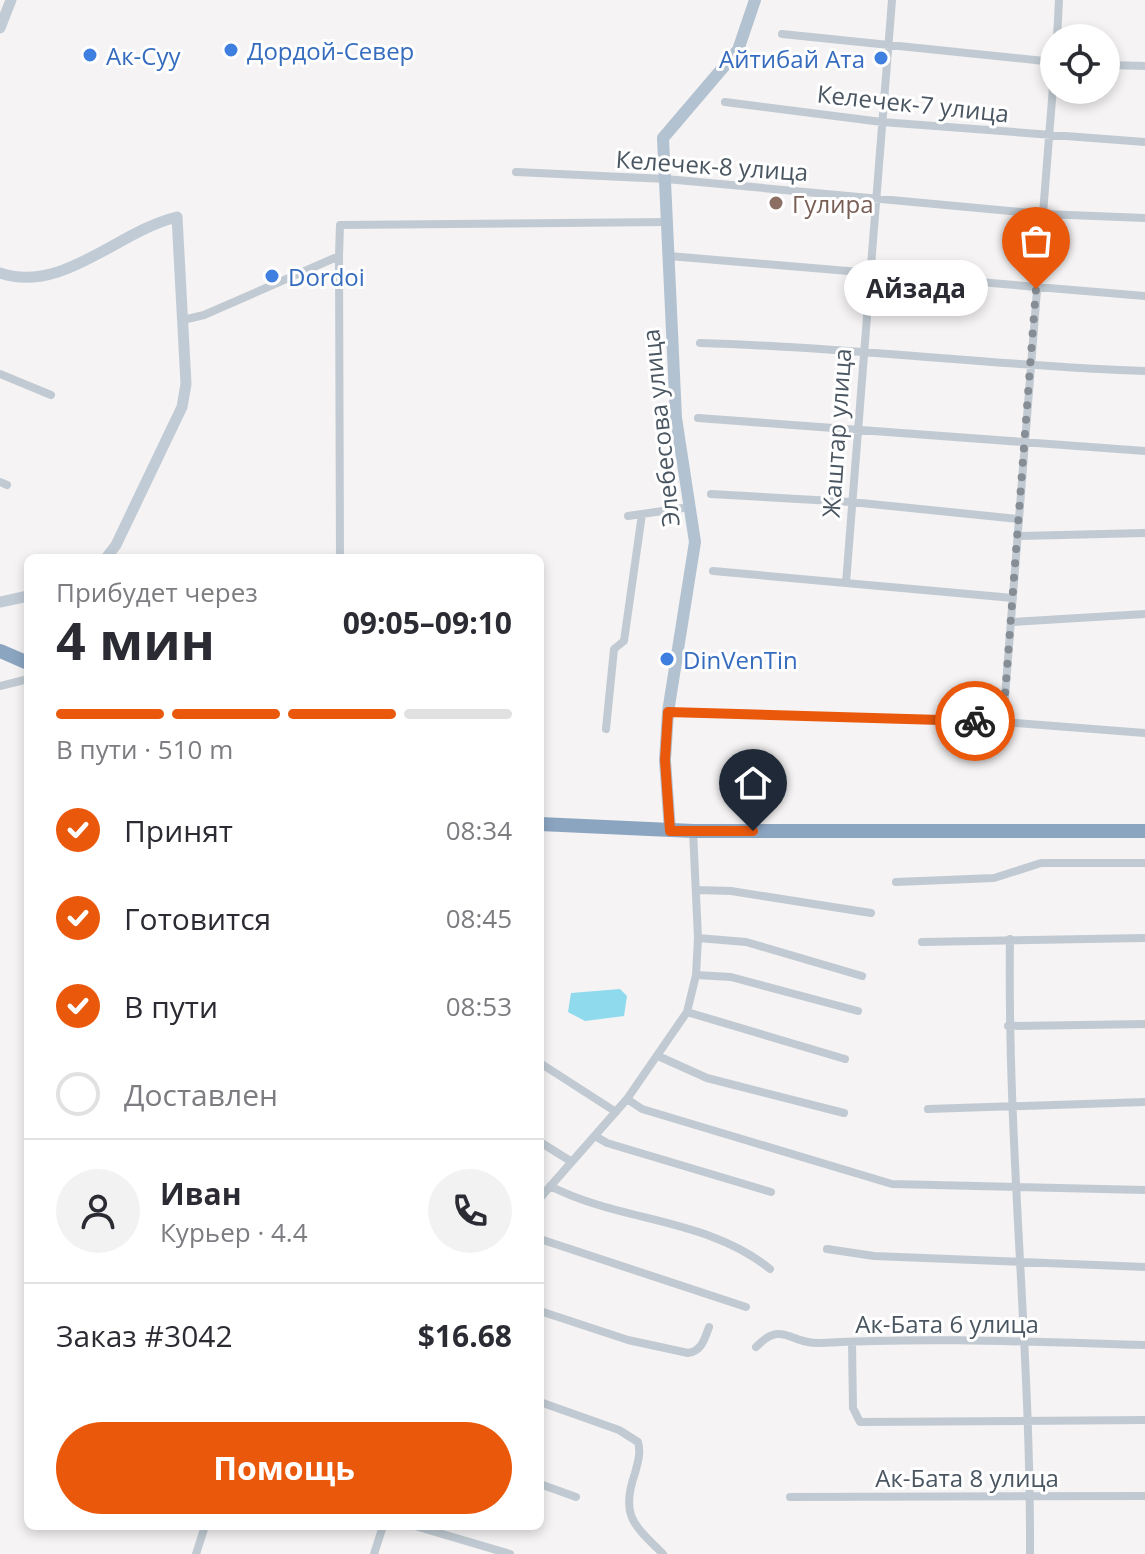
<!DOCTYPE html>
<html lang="ru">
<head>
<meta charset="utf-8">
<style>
  body { margin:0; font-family:"Open Sans",sans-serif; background:#f2f2f3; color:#2b2b33; height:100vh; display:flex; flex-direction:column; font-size:30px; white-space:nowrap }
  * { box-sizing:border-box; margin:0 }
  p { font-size:26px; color:#7c7c81 }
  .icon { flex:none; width:44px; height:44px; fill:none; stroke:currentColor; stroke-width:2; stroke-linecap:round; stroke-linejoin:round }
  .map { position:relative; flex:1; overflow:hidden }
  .drawer { position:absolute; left:24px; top:554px; width:520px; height:976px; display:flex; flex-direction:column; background:#fff; border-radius:12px; box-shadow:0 4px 12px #0003 }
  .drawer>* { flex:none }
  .controls { position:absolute; left:1040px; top:24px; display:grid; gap:16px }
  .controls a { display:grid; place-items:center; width:80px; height:80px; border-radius:50%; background:#fff; box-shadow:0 4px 12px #0003; font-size:40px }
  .pin { position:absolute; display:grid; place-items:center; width:68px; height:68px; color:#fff; margin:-82px -34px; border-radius:50% 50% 50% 0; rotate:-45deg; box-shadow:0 0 8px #0007 }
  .pin .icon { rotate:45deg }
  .courier { position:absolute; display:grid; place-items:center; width:80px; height:80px; margin:-40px; border:6px solid #ea580c; border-radius:50%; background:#fff; color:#222; box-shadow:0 2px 10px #0007 }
  .bubble { position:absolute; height:56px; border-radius:28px; background:#fff; box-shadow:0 4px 12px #0003; font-size:26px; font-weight:700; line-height:56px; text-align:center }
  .overview em { font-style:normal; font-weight:700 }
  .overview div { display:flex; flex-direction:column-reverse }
  .overview { display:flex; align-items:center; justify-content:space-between; height:136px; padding:0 32px }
  h1 { font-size:52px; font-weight:700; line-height:60px }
  .bar { display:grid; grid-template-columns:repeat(4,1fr); gap:12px 8px; align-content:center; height:96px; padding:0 32px }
  .bar i { height:10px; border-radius:6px; background:#e1e1e2 }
  .bar .current { background:#ea580c }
  .bar p { grid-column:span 4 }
  .line { display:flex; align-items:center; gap:20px; padding:0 32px; border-top:2px solid #e1e1e2 }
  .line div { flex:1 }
  .round { display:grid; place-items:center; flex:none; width:84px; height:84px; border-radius:42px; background:#f2f2f3 }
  ol { padding:0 32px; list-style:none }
  li { display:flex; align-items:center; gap:24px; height:88px }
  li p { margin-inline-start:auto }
  li .icon { padding:8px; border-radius:50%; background:#ea580c; color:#fff; stroke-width:4 }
  li:last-child { color:#7c7c81 }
  li i { width:44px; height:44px; border:4px solid #e1e1e2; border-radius:50% }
  .button { display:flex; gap:16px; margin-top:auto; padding:16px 32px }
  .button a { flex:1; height:92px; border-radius:48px; background:#ea580c; color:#fff; font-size:32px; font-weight:700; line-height:92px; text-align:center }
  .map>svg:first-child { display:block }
  .water { fill:#90daee }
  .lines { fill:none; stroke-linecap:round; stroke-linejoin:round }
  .street { stroke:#c1cad2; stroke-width:8 }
  .secondary { stroke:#c1cbd6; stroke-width:11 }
  .primary { stroke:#b3c2d1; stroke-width:12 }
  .highway { stroke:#8ba5c1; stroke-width:14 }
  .done { stroke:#868d94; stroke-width:8; stroke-dasharray:0 14.4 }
  .route { stroke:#ea580c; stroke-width:10 }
  .shop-dot { fill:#3f7fe0; stroke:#fff; stroke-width:3 }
  .education-dot { fill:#8d6e63; stroke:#fff; stroke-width:3 }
  .labels { text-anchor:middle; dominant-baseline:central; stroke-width:6; stroke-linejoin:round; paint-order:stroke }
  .shop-label { font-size:24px; fill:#366cbe; stroke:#fff; text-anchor:start }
  .street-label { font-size:24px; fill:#4a5661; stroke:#fff }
  .education-label { font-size:24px; fill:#785e54; stroke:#fff; text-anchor:start }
</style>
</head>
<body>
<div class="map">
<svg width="1145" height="1554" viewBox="0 0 1145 1554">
  <rect width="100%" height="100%" fill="#f5f3f3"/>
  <path class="water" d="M620,989L627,996L624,1016L585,1021L568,1012L571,993Z"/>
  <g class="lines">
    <path class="street" d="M782,34L1054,62
      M1057,38L1059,0
      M1106,65L1145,66
      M725,102L882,122L1145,142
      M516,172L666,179L1043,214L1145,218
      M339,256L340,558
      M669,256L1145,296
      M183,320L204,315L339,256L340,225L667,222
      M700,343C849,347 996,366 1145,371
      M0,374L51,395
      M698,418L1145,451
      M0,482L7,485
      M711,494L851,502L1019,519
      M628,516L690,507
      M1019,536L1145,533
      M713,571L1013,598
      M846,583L892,0
      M1012,622L1145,614
      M0,686L28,679
      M668,712L1003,722L1145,733
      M1003,722L1054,74
      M606,729L614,649L624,641L642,514
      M896,882L994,878L1041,863H1145
      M698,890L731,891L871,913
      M698,938L746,942L862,976
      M1010,939C1007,1144 1031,1349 1030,1554
      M922,942L1145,938
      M696,975L731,977L858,1011
      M687,1012L845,1059
      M1008,1026L1145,1024
      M658,1056L707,1078L844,1113
      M540,1063L616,1112
      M627,1099L642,1109L892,1184L1145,1190
      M928,1109L1145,1102
      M595,1136L607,1143L771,1192
      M540,1142L572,1162
      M550,1186C620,1222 708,1218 770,1269
      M540,1198L627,1099L687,1012L696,975L698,938L693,831
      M540,1239L746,1307
      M827,1249L874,1256L1145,1267
      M540,1311L628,1340L688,1353C702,1351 705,1338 709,1327
      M852,1343L853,1408L860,1422L1145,1420
      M756,1347C783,1319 790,1345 821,1343C929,1337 1037,1342 1145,1345
      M540,1402L619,1430L638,1442C641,1453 638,1462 635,1473C620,1516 634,1525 663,1554
      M540,1484L576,1497
      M790,1497L1145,1496
      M415,1526L510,1554
      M196,1554L205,1526
      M374,1554L383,1526"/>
    <path class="secondary" d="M0,28L11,0
      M0,273C63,294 118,231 177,217L186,384L182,407L116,545L106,558
      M0,602L28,596"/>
    <path class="primary" d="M670,831L665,760L668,712L695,542L676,418L663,138L738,50L755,0"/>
    <path class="highway" d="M0,651L28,663
      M540,824L693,831H1145"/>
  </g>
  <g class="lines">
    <path class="done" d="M975,721L1003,722L1036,289"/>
    <path class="route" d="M753,831H670L665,760L668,712L975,721"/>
  </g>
  <g class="shop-dot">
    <circle cx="231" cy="50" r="8"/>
    <circle cx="90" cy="55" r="8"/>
    <circle cx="881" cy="58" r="8"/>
    <circle cx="272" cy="276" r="8"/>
    <circle cx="667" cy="659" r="8"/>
  </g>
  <circle class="education-dot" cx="776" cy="203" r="8"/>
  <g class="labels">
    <g class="shop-label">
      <text x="247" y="50">Дордой-Север</text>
      <text x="106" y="55">Ак-Суу</text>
      <text x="865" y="58" text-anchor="end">Айтибай Ата</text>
      <text x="288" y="276">Dordoi</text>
      <text x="683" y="659">DinVenTin</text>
    </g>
    <g class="street-label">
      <text transform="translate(913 103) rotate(6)">Келечек-7 улица</text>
      <text transform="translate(712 165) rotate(4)">Келечек-8 улица</text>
      <text transform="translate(660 428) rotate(-96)">Элебесова улица</text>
      <text transform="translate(836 433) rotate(-86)">Жаштар улица</text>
      <text x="947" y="1323">Ак-Бата 6 улица</text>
      <text x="967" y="1477">Ак-Бата 8 улица</text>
    </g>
    <g class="education-label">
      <text x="792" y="203">Гулира</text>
    </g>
  </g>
</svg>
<div class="controls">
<a><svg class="icon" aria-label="locate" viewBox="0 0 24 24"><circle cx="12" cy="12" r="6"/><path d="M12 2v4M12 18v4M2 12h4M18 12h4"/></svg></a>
</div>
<div class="pin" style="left:1036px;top:289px;background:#ea580c"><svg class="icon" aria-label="bag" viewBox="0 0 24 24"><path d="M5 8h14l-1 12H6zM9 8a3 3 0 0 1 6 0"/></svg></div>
<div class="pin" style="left:753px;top:831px;background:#1f2937"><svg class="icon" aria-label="home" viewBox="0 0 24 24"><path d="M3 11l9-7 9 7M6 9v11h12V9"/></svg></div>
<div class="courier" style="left:975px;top:721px"><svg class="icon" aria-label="bike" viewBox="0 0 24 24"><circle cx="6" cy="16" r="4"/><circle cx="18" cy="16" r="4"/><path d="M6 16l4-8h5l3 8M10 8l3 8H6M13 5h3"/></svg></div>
<div class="bubble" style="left:844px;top:260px;width:144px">Айзада</div>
<section class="drawer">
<div class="overview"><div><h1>4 мин</h1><p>Прибудет через</p></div><em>09:05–09:10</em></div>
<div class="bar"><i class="current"></i><i class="current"></i><i class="current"></i><i></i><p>В пути · 510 m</p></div>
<ol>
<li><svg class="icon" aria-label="check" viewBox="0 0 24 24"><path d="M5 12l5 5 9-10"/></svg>Принят<p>08:34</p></li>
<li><svg class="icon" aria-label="check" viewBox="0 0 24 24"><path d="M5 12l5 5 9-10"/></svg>Готовится<p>08:45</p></li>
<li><svg class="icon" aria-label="check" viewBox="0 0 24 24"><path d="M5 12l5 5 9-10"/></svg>В пути<p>08:53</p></li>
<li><i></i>Доставлен</li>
</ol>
<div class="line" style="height:144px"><a class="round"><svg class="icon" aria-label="person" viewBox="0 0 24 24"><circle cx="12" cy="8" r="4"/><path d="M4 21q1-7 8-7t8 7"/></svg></a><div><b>Иван</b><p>Курьер · 4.4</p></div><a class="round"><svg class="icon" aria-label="phone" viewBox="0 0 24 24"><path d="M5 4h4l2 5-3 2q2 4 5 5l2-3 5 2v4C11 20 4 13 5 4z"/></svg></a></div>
<div class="line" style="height:104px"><div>Заказ #3042</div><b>$16.68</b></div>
<div class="button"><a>Помощь</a></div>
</section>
</div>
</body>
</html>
